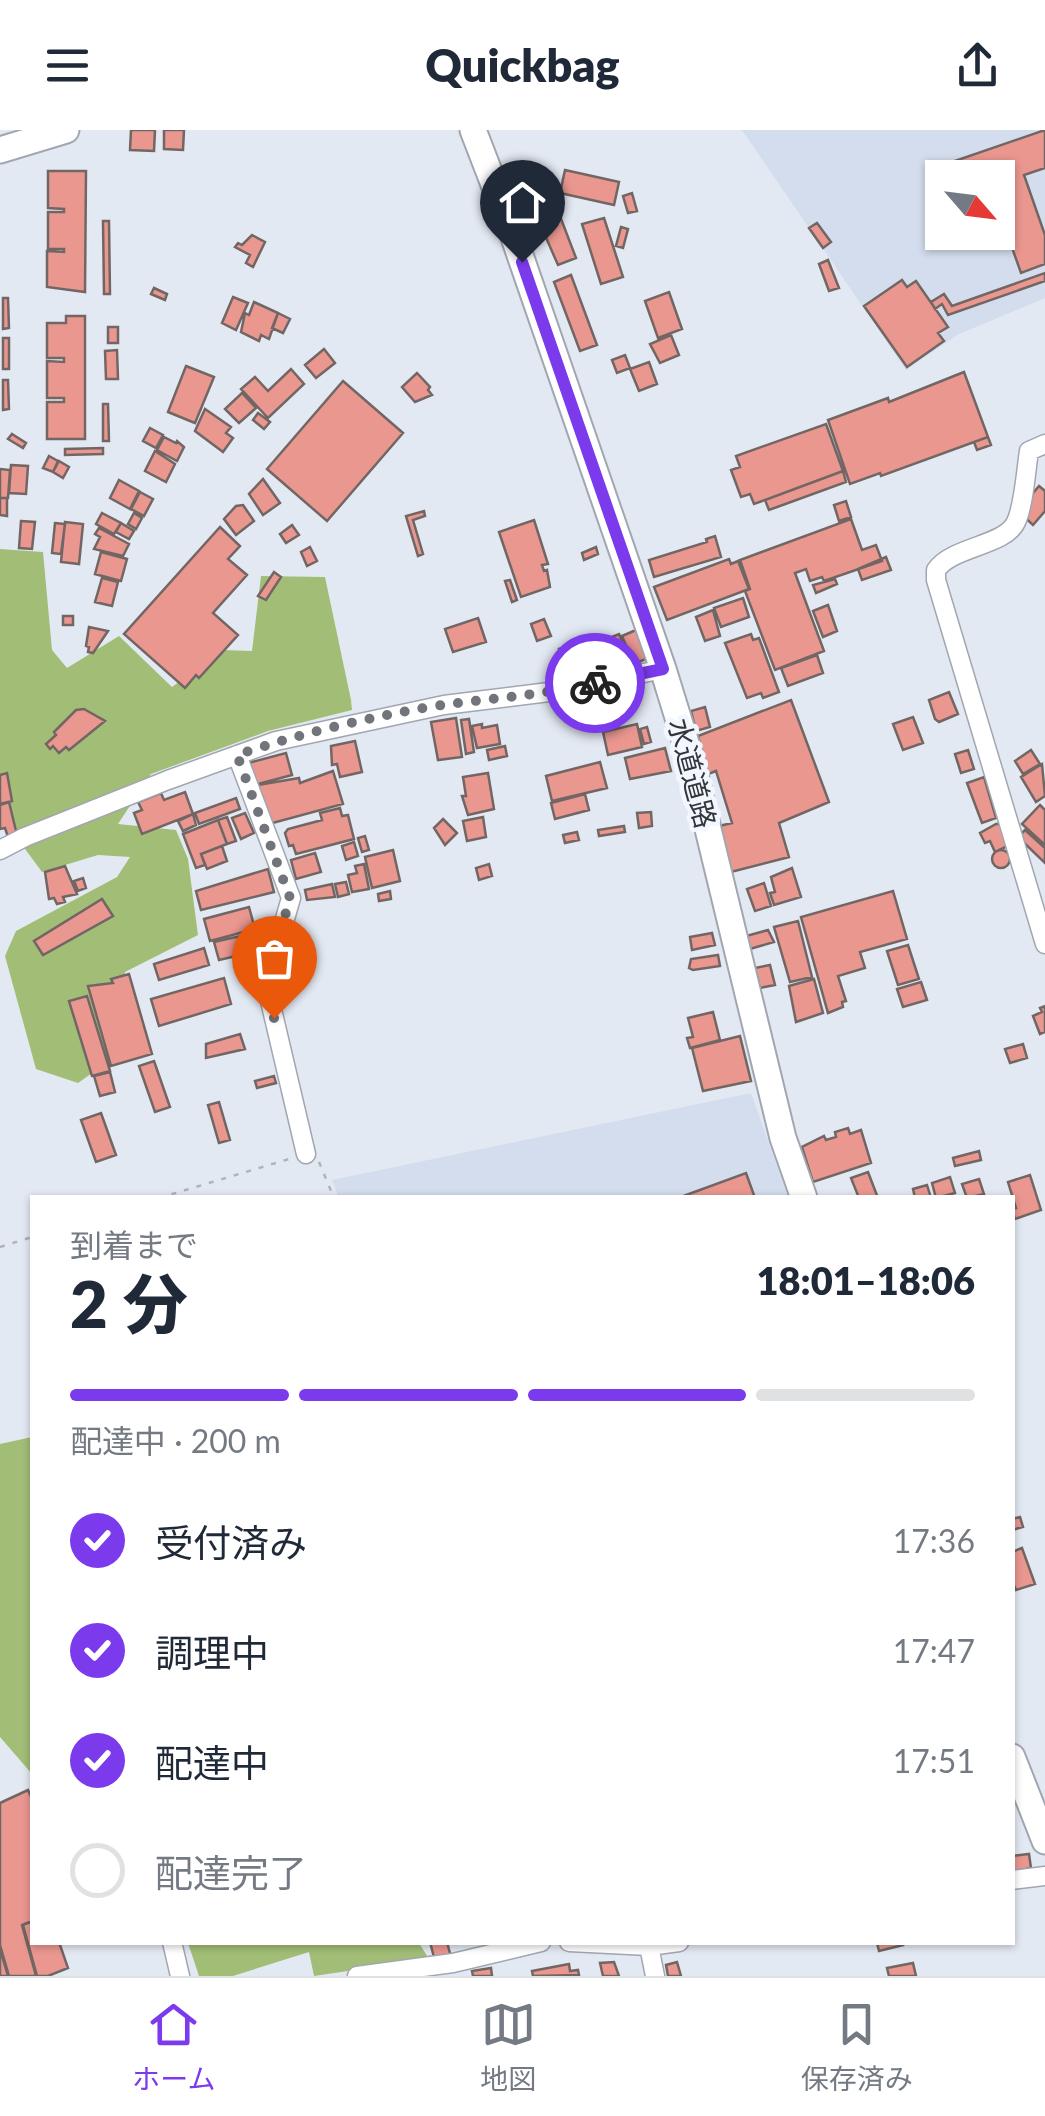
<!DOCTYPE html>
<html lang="ja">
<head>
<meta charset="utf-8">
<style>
  body { margin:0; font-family:Lato,"Noto Sans JP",sans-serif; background:#f6f6f7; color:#1f2937; height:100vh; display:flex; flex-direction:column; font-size:38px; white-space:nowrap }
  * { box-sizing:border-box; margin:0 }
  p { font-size:32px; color:#747a83 }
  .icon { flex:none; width:55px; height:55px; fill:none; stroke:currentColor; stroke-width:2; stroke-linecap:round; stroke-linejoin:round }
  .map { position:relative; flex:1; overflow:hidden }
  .drawer { position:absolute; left:30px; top:1065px; width:985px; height:750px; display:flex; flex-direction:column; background:#fff; border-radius:0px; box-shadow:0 2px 8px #0004 }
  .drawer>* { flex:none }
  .needle { width:65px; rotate:118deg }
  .tools { position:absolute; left:925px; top:30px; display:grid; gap:20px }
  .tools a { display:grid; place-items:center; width:90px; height:90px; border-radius:0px; background:#fff; box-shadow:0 2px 8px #0004; font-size:50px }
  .pin { position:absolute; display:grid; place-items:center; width:85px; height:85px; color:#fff; margin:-102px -42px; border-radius:50% 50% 50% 0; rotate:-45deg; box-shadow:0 0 10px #0007 }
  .pin .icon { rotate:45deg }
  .courier { position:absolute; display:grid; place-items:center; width:100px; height:100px; margin:-50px; border:8px solid #7c3aed; border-radius:50%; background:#fff; color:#222; box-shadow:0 2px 12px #0007 }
  .overview em { font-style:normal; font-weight:800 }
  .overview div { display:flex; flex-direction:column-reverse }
  .overview { display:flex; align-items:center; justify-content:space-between; height:170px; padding:0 40px }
  h1 { font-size:65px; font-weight:800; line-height:75px }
  .bar { display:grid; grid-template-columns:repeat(4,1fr); gap:15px 10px; align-content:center; height:120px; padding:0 40px }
  .bar i { height:12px; border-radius:8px; background:#e0e1e3 }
  .bar .current { background:#7c3aed }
  .bar p { grid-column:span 4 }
  ol { padding:0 40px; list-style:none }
  li { display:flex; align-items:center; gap:30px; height:110px }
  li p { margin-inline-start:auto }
  li .icon { padding:10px; border-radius:50%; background:#7c3aed; color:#fff; stroke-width:4 }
  li:last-child { color:#747a83 }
  li i { width:55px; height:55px; border:5px solid #e0e1e3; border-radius:50% }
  header { display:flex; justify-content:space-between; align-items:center; height:130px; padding:0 40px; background:#fff; font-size:45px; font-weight:800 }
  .tabs { display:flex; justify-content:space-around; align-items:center; height:140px; border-top:2px solid #e0e1e3; background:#fff; font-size:28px; color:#747a83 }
  .tabs a { display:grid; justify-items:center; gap:5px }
  .tabs .current { color:#7c3aed }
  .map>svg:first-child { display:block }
  .built { fill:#d4dded; fill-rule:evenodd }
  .forest { fill:#a2be76 }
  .building { fill:#ea9790; stroke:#726664; stroke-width:2.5 }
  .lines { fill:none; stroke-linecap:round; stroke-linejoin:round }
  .street-casing { stroke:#a1a6b0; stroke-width:21 }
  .secondary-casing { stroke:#a1a6b0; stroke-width:29 }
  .path { stroke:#aeb3bb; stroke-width:2.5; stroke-dasharray:5 8; stroke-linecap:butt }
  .street { stroke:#fff; stroke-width:18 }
  .secondary { stroke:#fff; stroke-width:25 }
  .done { stroke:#71747a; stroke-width:10; stroke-dasharray:0 18 }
  .route { stroke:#7c3aed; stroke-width:12 }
  .labels { text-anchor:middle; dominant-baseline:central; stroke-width:9; stroke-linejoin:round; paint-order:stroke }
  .street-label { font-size:28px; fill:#333539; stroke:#f2f6fe }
</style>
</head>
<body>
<header><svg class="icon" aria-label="menu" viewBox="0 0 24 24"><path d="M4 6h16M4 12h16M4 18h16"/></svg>Quickbag<svg class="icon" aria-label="share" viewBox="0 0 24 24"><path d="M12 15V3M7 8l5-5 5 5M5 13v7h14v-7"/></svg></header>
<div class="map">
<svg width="1045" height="1846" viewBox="0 0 1045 1846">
  <rect width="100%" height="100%" fill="#e3e9f3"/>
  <path class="built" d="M742,0H1045V168L957,205L906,240ZM942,48H998V102H942Z
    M751,963L788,1067L339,1068L332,1050Z"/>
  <path class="forest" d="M0,419L43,422L52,520L67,538L119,506L172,557L222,520L252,521L261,446L325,447L351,570L352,580L268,601L151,644L118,694L176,700L188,729L198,805L125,842L112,929L78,953L36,939L5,826L16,801L117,747L130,727L98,725L42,742L0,685Z
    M32,1307V1644L0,1607V1314Z
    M188,1813H419L429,1829L314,1846L309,1822L233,1846H199Z"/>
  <path class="building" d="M131,0H155L154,21L130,20Z
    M164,0H184L183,20L164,19Z
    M1045,0V38L1024,45L1045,105V134L1021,143L998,78L1010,74L1002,51L998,53V48H947L943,35Z
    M565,40L619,52L614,75L560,63Z
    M48,41H86L85,162L47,157V121L64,122V119H48V82H64V79L48,78Z
    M545,47L576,128L558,135L523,55Z
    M632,63L637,81L628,83L623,66Z
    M604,88L623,147L601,154L582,94Z
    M103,91H109L110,164H104Z
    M817,93L831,112L823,118L809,98Z
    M621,97L628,99L623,118L616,116Z
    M252,105L265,112L253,137L246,133L250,125L235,117L238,113L242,115Z
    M828,130L839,158L829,161L819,134Z
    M1045,143V151L948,185L942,174L935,179L931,172L944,164L952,176Z
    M571,145L597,215L580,221L554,152Z
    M902,150L907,157L916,151L948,197L938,203L944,211L907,237L864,176Z
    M154,158L167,164L165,170L151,164Z
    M669,162L682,199L658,208L645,171Z
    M233,167L248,173L236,200L222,193Z
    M3,168H8L9,198L3,199Z
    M254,172L278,183L269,209L261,205L259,211L241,202L245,183L249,185Z
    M278,183L290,189L283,203L272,198Z
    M66,186H85V309H47V272H64V268H47V231L64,232V228H47V193H66Z
    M108,197H118V213H108Z
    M671,205L679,225L660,233L650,214Z
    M3,208H9V239H3Z
    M324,219L335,233L316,248L305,235Z
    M117,220L118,249H106L105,221Z
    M625,225L630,238L617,243L612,230Z
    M649,232L657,254L639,261L630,239Z
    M186,236L214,247L195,293L168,282Z
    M291,239L304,254L268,288L241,259L255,247L268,261Z
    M964,242L988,307L881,346L880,343L850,354L828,290L888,268L889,272Z
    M417,243L430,257L428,260L432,265L415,272L402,257Z
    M3,250H8L9,279L3,280Z
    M343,251L403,303L327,391L267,339Z
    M242,263L256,278L239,293L225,279Z
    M103,274H108L109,311H103Z
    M205,279L231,297L226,303L233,308L223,322L195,301Z
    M258,283L270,292L264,299L253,290Z
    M826,294L843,341L754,374L750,364L741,367L731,340L740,337L736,326Z
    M150,298L163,305L156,318L143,311Z
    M12,304L26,313L23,318L8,309Z
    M164,307L176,313L177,311L184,317L177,331L157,320Z
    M988,307L991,315L977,320L974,312Z
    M103,318V324L65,325V319Z
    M155,321L175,334L166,352L145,341Z
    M49,326L58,331L53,342L43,338Z
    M59,331L69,337L63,348L53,342Z
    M11,335L28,336L26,364L9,363Z
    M0,339L10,340L8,368H0Z
    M843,341L846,352L769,380L765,370Z
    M263,349L280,373L263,385L249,364Z
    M119,350L139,361L130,379L110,368Z
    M1039,356L1045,361V381L1033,395L1022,385L1029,368Z
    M140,362L153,369L144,386L131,379Z
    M0,368H7V386L0,385Z
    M846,371L851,387L839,391L834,375Z
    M243,375L254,391L236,405L224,389L236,376Z
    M424,381L425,386L413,390L423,424L418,426L406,386Z
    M102,383L121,393L114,404L96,394Z
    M134,383L142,388L136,399L128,394Z
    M851,389L862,420L876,415L882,431L824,451L822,447L810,451L806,439L795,443L824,521L775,540L745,461L750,459L740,430Z
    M534,390L548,434L542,435L544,441L547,440L550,457L521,467L499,402Z
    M21,391L35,392L32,419L19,418Z
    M65,392L83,394L79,434L61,432Z
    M55,393L65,394L61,424L52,423Z
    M121,393L134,401L129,409L116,402Z
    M292,395L299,405L286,413L280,404Z
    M220,397L240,416L228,429L247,445L213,483L238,505L199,548L196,545L185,558L124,504Z
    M99,398L129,414L123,426L94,419L100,407L95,404Z
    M715,406L721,427L654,447L649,430L707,412L706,409Z
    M310,417L317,431L307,436L301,422Z
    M596,417L598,424L584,430L582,423Z
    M101,422L127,429L121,451L95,444Z
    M886,427L891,440L862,450L858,439Z
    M729,429L731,434L738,431L749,459L667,490L654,457Z
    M274,442L281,447L266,470L258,466Z
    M102,448L118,452L112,476L95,472Z
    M835,449L837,454L816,463L813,455Z
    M510,450L517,470L512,472L505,451Z
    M743,468L749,487L721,497L714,478Z
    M828,475L837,501L823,507L813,481Z
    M713,480L720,506L705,511L696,487Z
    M63,486H73V495H63Z
    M478,488L486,512L453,522L445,499Z
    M544,489L551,506L537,511L531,494Z
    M89,497L108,501L93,523L88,522L89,517L86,516Z
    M636,500L648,528L634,534L622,506Z
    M619,504L631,531L608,537L597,513Z
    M751,504L753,510L759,508L779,562L763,568L761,563L747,568L725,513Z
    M593,509L602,538L587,543L578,514Z
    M574,515L582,540L565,544L559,519Z
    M817,525L823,543L788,556L781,538Z
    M949,562L958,584L939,592L935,589L929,570Z
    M791,570L829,672L779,693L789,727L731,742L719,696L732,693L716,641L708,644L698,606Z
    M705,577L710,597L696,601L691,581Z
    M84,579L105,591L69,620L66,617L59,623L53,616L50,619L46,614L56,605L54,602L76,580Z
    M913,587L923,613L903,620L893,594Z
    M456,588L462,627L438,630L431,592Z
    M469,589L474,622L466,624L461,590Z
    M482,594V598L497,595L500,614L477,618L472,596Z
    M637,594L642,617L608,625L603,602Z
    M647,597L651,612L644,614L640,599Z
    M355,611L362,642L340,647L337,634L332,635L331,616Z
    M505,616L507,626L489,630L487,620Z
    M665,618L671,641L630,649L625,628Z
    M968,620L974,639L961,643L955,624Z
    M1031,620L1040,634L1023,644L1015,631Z
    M286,623L292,645L254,655L248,633Z
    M600,632L607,658L552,671L546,646Z
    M1042,634L1045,666L1036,672L1021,647Z
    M333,641L343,674L269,694L258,655L299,648L300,653Z
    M7,643L12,671L0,674V645Z
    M488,643L494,679L468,685L462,666H466L463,647Z
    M984,647L996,688L982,693L967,653Z
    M185,662L193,684L142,704L134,683L142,680L138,672L161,663L164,670Z
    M585,664L589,680L555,689L551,673Z
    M236,668L240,679L199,694L195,683Z
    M9,672L17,705L8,707L5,698L0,699V675Z
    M1040,675L1045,680V715L1022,694Z
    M340,678L342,686L348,685L354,709L296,724L293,715L289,716L285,703L288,699L322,690L320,683Z
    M651,682L652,696L639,698L637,683Z
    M245,683L254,703L241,709L232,688Z
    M193,684L196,695L183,701L178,691Z
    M227,687L236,711L227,714L218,690Z
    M483,687L486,707L467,711L463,691Z
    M443,689L457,703L445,715L434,698Z
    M218,690L227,714L201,724L205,735L196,738L183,704Z
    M996,694H1001L1010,715L995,722L990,711L985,713L980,703Z
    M624,696L625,702L599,706L598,700Z
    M1025,700L1045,718V733L1018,707Z
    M577,702L579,710L565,713L563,705Z
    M365,706L369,720L362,722L358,708Z
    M354,712L358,726L346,730L342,716Z
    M222,716L227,731L207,739L201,724Z
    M992 729a9 9 0 1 1 18 0a9 9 0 1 1-18 0Z
    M393,720L400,751L372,758L365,727Z
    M315,723L321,742L296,749L291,730Z
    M364,734L369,759L352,762L348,745L357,743L355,736Z
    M489,734L492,746L479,750L476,738Z
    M65,736L77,764L63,767L65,772L57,774L54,768L49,769L45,742Z
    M792,738L801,767L774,775L770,763L775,762L771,747Z
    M268,739L274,762L201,780L196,761Z
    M83,748L86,758L78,761L74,751Z
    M346,752L349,764L338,767L335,754Z
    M764,753L771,776L755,781L747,759Z
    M332,754L335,767L307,770L305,760Z
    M390,761L391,769L379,771L378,764Z
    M893,761L907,809L860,822L865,838L838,846L846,871L842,872L843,877L828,883L801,787Z
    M102,769L113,786L43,825L34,811Z
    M249,777L255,799L210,811L204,789Z
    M798,791L812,847L790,852L774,797Z
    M768,800L774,812L750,819L746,806Z
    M254,803L258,821L219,830L214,812Z
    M712,803L715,815L692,820L690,807Z
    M908,815L919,849L898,855L887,821Z
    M204,818L209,835L159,850L154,834Z
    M718,825L720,836L693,840L689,838L691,829Z
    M770,835L775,855L760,858L755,838Z
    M129,844L152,924L111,936L88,856L113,853L111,849Z
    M224,848L231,874L159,896L151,869Z
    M814,849L823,883L796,892L789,856Z
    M921,852L927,870L903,877L897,859Z
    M87,866L110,941L92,946L69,871Z
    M1045,876V902L1040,904L1033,886L1042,882L1040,878Z
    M713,882L720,910L690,918L687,908L693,907L688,888Z
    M240,904L245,919L206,928V914Z
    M740,906L751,951L703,961L692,918Z
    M1023,914L1027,928L1010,933L1005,919Z
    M154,931L170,977L155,982L139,936Z
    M110,942L115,962L100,966L94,946Z
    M274,946L276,953L257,958L255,951Z
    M219,972L230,1010L219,1013L208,975Z
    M101,983L116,1025L96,1032L81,990Z
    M848,998L850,1004L861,1000L871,1033L813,1052L802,1017L824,1006L826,1010L836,1007L835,1002Z
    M979,1021L981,1030L955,1036L953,1028Z
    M868,1042L878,1068H859L851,1048Z
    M746,1043L755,1068H678Z
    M1030,1045L1041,1080L1015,1089L1012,1079L1016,1078L1008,1052Z
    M950,1047L955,1063L936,1068L932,1053Z
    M979,1049L984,1064L967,1068L962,1054Z
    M927,1055L931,1068H915L913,1059Z
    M1020,1387L1023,1397L1012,1400V1389Z
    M1022,1418L1035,1454L1016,1460L1012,1451V1422Z
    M28,1660L32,1669V1791L22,1795L36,1846H9L0,1815V1673Z
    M1029,1724L1031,1738L1014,1741L1012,1726Z
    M32,1791V1812H59L68,1838L48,1846H37L23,1795Z
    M430,1812H447L452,1831L436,1835Z
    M869,1812H902L903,1815L879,1821L877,1813Z
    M0,1819L8,1846H0Z
    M614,1832L619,1846H603L600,1833Z
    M677,1832L681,1846H668L666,1835Z
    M913,1833L916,1846H889L887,1838Z
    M569,1834L570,1841L578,1840L579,1845L533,1846L532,1841Z
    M491,1838L492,1846H473L472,1841Z"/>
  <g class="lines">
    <defs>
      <path id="street" d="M1045,314L1029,321C1026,340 1024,375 1016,392C1005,416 953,416 936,440V450L1045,814
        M237,625L291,768L266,854L306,1024
        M0,720L25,707L168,650L276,611L444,575L557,561L663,539
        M1012,1750L1045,1746
        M172,1812L180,1846
        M569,1812L649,1816L679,1812
        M649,1816L655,1846
        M357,1846L453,1833L541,1812"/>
      <path id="secondary" d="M473,0L510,96L663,539L692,633L783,1008L804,1068
        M0,20L66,0
        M1012,1627L1045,1711"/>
    </defs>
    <use href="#street" class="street-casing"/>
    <use href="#secondary" class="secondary-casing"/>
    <path class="path" d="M319,1032L334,1068
      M159,1068L289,1029
      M0,1117L32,1107"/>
    <use href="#street" class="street"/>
    <use href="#secondary" class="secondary"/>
  </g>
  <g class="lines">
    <path class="done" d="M274,888L266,854L290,768L237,625C301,603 382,584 449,574C498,568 546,564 595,553"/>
    <path class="route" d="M522,132L663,539L595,553"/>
  </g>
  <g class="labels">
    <g class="street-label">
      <text transform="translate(693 643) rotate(75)">水道道路</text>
    </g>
  </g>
</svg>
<div class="tools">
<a><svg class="needle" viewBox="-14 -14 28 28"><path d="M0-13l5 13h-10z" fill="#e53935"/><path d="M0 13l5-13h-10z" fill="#747a83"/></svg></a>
</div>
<div class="pin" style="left:274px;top:888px;background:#ea580c"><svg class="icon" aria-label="bag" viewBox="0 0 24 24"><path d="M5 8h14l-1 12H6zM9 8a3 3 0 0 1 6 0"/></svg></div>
<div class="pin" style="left:522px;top:132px;background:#1f2937"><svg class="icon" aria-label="home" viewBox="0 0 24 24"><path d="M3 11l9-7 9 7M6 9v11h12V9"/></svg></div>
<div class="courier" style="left:595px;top:553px"><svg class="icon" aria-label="bike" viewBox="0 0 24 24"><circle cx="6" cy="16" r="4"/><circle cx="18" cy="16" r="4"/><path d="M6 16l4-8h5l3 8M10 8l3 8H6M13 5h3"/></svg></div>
<section class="drawer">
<div class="overview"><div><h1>2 分</h1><p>到着まで</p></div><em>18:01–18:06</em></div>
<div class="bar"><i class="current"></i><i class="current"></i><i class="current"></i><i></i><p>配達中 · 200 m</p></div>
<ol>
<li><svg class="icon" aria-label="check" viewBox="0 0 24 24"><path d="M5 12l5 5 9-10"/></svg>受付済み<p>17:36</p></li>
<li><svg class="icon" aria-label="check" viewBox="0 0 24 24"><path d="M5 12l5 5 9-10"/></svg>調理中<p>17:47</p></li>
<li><svg class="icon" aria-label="check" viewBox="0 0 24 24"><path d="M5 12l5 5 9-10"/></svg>配達中<p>17:51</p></li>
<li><i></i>配達完了</li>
</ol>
</section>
</div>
<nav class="tabs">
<a class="current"><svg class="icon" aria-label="home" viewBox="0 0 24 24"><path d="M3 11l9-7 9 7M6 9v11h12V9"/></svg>ホーム</a>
<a><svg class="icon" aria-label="map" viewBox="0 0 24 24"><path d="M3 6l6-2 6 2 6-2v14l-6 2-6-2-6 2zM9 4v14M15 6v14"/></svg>地図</a>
<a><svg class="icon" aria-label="saved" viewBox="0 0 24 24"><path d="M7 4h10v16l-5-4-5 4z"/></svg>保存済み</a>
</nav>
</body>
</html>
